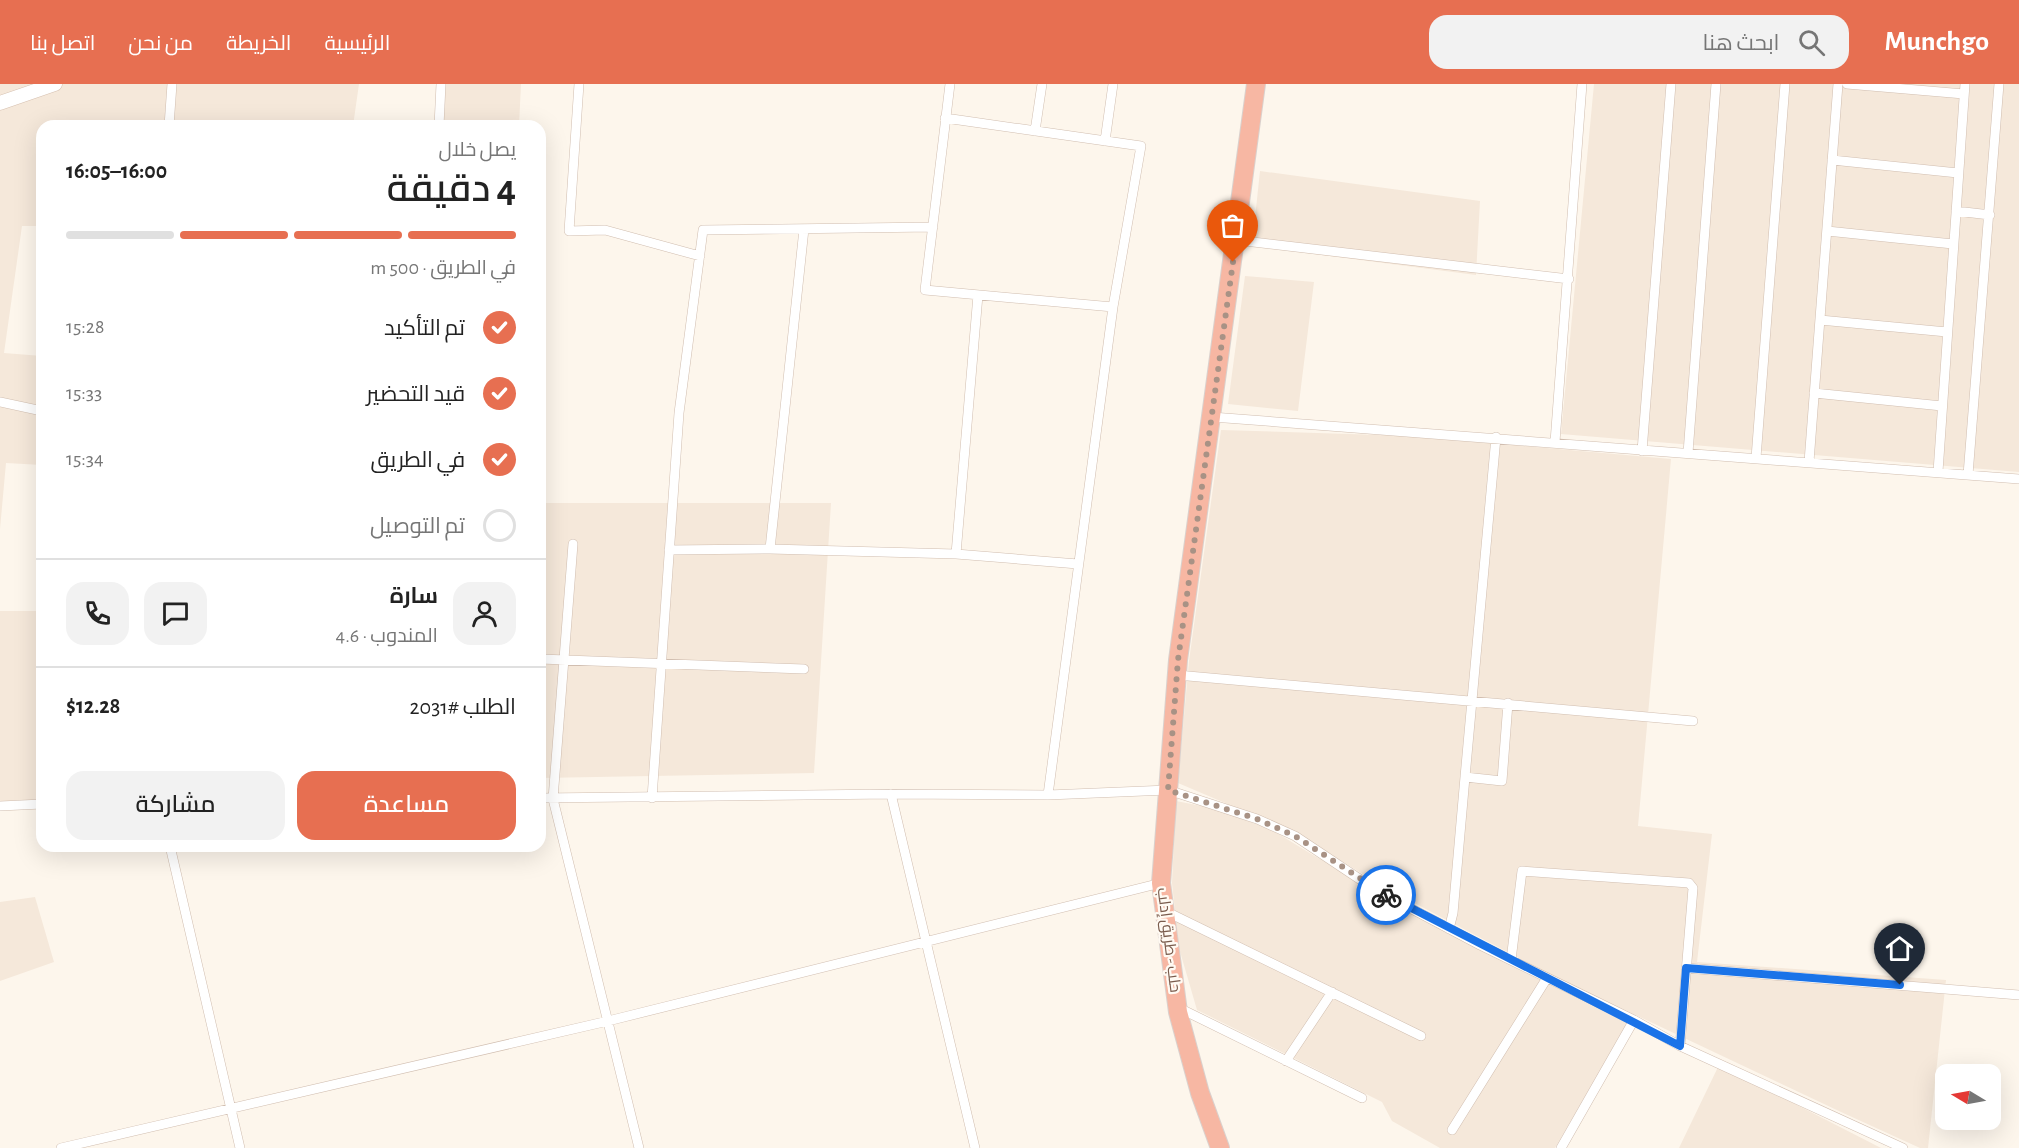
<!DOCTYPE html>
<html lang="ar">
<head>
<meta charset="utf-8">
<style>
  body { margin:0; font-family:"Alegreya Sans",Cairo,sans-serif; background:#f2f2f2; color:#222; direction:rtl; height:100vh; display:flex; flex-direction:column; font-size:22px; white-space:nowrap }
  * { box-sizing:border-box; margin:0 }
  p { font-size:20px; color:#767676 }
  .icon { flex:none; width:33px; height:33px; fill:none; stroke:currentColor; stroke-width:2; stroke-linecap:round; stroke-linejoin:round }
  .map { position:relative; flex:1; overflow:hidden; direction:ltr }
  .details { position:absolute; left:36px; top:36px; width:510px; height:732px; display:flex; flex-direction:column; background:#fff; border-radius:18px; box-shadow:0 6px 24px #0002; direction:rtl }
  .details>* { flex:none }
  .needle { width:39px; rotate:280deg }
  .buttons { position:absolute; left:1935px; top:980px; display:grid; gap:12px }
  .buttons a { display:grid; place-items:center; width:66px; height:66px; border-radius:12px; background:#fff; box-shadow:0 6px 24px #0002; font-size:30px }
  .pin { position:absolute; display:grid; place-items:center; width:51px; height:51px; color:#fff; margin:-62px -26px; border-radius:50% 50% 50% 0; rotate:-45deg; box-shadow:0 0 6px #0007 }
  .pin .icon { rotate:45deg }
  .courier { position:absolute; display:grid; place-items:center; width:60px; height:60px; margin:-30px; border:4px solid #1a73e8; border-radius:50%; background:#fff; color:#222; box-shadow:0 2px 8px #0007 }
  .head em { font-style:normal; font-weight:600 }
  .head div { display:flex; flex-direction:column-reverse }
  .head { display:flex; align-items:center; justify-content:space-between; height:102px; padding:0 30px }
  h1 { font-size:39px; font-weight:600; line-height:45px }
  .bar { display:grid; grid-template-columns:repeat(4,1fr); gap:9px 6px; align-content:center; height:72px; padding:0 30px }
  .bar i { height:8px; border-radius:4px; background:#e0e0e0 }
  .bar .on { background:#e76f51 }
  .bar p { grid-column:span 4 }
  .line { display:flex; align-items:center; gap:15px; padding:0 30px; border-top:2px solid #e0e0e0 }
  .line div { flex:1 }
  .round { display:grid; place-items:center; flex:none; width:63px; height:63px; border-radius:18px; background:#f2f2f2 }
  ol { padding:0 30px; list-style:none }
  li { display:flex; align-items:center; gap:18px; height:66px }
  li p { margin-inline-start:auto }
  li .icon { padding:6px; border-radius:50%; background:#e76f51; color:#fff; stroke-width:4 }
  li:last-child { color:#767676 }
  li i { width:33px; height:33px; border:3px solid #e0e0e0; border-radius:50% }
  .button { display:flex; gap:12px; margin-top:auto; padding:12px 30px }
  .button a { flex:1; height:69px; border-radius:18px; background:#e76f51; color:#fff; font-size:24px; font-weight:600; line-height:69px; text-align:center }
  .button a+a { background:#f2f2f2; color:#222 }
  header { display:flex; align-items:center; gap:36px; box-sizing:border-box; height:84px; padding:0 30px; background:#e76f51; color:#fff }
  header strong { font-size:28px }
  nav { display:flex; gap:33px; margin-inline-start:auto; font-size:21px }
  .search { width:420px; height:54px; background:#f2f2f2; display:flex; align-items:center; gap:15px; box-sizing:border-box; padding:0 21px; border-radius:18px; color:#767676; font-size:22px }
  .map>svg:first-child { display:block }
  .residential { fill:#f5e8da }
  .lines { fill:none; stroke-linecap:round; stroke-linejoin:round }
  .street-casing { stroke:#d1beb0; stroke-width:10 }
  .secondary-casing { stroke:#d6c0b0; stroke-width:15 }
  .highway-casing { stroke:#dad1cd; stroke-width:20 }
  .street { stroke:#fff; stroke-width:9 }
  .secondary { stroke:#fff; stroke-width:14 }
  .highway { stroke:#f7b7a3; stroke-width:18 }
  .done { stroke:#a89285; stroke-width:6; stroke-dasharray:0 10.8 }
  .route { stroke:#1a73e8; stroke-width:8 }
  .labels { text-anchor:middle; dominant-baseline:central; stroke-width:4.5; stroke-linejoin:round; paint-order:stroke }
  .street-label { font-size:16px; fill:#7a5c4d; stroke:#fffaf3 }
</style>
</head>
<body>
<header>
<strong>Munchgo</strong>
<div class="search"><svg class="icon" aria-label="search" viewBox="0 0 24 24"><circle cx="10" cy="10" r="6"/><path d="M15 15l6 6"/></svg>ابحث هنا</div>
<nav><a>الرئيسية</a><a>الخريطة</a><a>من نحن</a><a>اتصل بنا</a></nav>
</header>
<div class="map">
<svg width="2019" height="1064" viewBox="0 0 2019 1064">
  <rect width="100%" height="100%" fill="#fdf6ec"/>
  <path class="residential" d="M0,0H359L353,42H42V142H22L4,269L42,272V381L6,379L0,445Z
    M439,0H521L519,42H435Z
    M1594,0H2019V388L1561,350Z
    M1260,87L1480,117L1476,191L1252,162Z
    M1245,192L1314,198L1298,327L1228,320Z
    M1221,346L1412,352L1671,375L1638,742L1712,750L1697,878L1946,896L1928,1064H1920L1841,1028L1553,892L1382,802L1298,750L1178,699L1189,577Z
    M540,419H831L814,689L540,694Z
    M0,527H42V717L0,719Z
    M1176,717L1212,724L1272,746L1313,771L1485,866L1628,939L1555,1064H1440L1392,1037L1382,1018L1197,926L1179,864L1172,799Z
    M35,813L54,878L0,897V818Z
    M1719,981L1881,1064H1679Z"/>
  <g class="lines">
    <defs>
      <path id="street" d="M579,0L569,147L605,146L700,172
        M950,0L925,206L1113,223
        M1847,0L1964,10
        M945,34L1141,62L1113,223L1048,711
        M169,42L172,0
        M439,42L441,0
        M1035,47L1042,0
        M1105,57L1113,0
        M1832,76L1958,89
        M1956,127L1990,131
        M804,145L770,465L956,470L1078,480
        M1827,147L1953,160
        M1236,156L1569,195
        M1820,236L1947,248
        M1814,309L1942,322
        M0,318L42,327
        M1212,333L2019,395
        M1555,358L1582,0
        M1642,367L1671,0
        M1688,369L1716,0
        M1756,374L1785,0
        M1809,378L1838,0
        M1938,388L1965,0
        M1968,391L1999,0
        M573,460L553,715L639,1064
        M669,466L770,465
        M956,470L978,211
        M540,575L804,585
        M1177,591L1693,637
        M1465,693L1496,353
        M891,710L975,1064
        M540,714L891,710L1048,711L1168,706L1257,735L1295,752L1376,806L1480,861L1634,936L1680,962L1903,1064
        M652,714L679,329L703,146L933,143
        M0,722L42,720
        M170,762L240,1064
        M1165,827L1421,952
        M1449,845L1453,829L1465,693L1502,697L1508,619
        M1511,876L1522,787L1689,799L1693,804L1680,962
        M1686,884L2019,911
        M1177,923L1362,1014
        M1286,977L1332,908
        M1452,1046L1547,894
        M61,1064L608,937L1161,799
        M1561,1064L1634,936"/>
      <path id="secondary" d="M0,19L55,0"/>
      <path id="highway" d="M1220,1064L1200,1009L1178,928L1161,799L1178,576L1256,0"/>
    </defs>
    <use href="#street" class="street-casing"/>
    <use href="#secondary" class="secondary-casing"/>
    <use href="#highway" class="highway-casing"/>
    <use href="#street" class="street"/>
    <use href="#secondary" class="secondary"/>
    <use href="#highway" class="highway"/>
  </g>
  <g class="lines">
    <path class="done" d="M1233,178L1178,576L1168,706L1257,735L1295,752L1386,811"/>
    <path class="route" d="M1386,811L1680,962L1686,884L1900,901"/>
  </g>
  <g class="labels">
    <g class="street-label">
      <text transform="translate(1169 856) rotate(83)">حلب - طريق إدلب</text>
    </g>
  </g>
</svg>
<div class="buttons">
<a><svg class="needle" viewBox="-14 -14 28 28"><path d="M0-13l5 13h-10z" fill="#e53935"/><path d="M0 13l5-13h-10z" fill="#767676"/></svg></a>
</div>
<div class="pin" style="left:1233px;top:178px;background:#ea580c"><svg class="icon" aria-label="bag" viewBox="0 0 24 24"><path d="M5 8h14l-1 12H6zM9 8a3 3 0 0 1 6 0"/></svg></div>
<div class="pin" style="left:1900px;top:901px;background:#1f2937"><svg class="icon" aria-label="home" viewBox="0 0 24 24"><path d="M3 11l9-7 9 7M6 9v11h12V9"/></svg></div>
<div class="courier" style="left:1386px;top:811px"><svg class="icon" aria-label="bike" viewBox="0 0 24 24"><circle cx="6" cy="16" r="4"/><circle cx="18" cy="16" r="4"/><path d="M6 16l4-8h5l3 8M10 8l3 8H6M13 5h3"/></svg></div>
<section class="details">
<div class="head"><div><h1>4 دقيقة</h1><p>يصل خلال</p></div><em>16:00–16:05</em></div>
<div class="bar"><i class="on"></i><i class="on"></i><i class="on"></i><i></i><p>في الطريق · 500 m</p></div>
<ol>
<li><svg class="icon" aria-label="check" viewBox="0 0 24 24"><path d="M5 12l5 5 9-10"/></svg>تم التأكيد<p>15:28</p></li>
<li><svg class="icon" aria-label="check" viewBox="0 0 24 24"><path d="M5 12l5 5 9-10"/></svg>قيد التحضير<p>15:33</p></li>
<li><svg class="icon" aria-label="check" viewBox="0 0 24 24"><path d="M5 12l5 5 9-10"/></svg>في الطريق<p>15:34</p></li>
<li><i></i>تم التوصيل</li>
</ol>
<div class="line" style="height:108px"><a class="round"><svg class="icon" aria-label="person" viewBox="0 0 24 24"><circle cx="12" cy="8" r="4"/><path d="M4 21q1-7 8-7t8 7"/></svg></a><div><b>سارة</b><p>المندوب · 4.6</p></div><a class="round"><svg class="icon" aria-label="chat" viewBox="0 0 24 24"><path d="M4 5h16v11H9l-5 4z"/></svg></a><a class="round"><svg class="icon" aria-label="phone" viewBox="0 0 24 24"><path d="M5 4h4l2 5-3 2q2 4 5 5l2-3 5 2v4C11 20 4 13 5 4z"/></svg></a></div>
<div class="line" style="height:78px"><div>الطلب #2031</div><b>$12.28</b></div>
<div class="button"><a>مساعدة</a><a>مشاركة</a></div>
</section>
</div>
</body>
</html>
